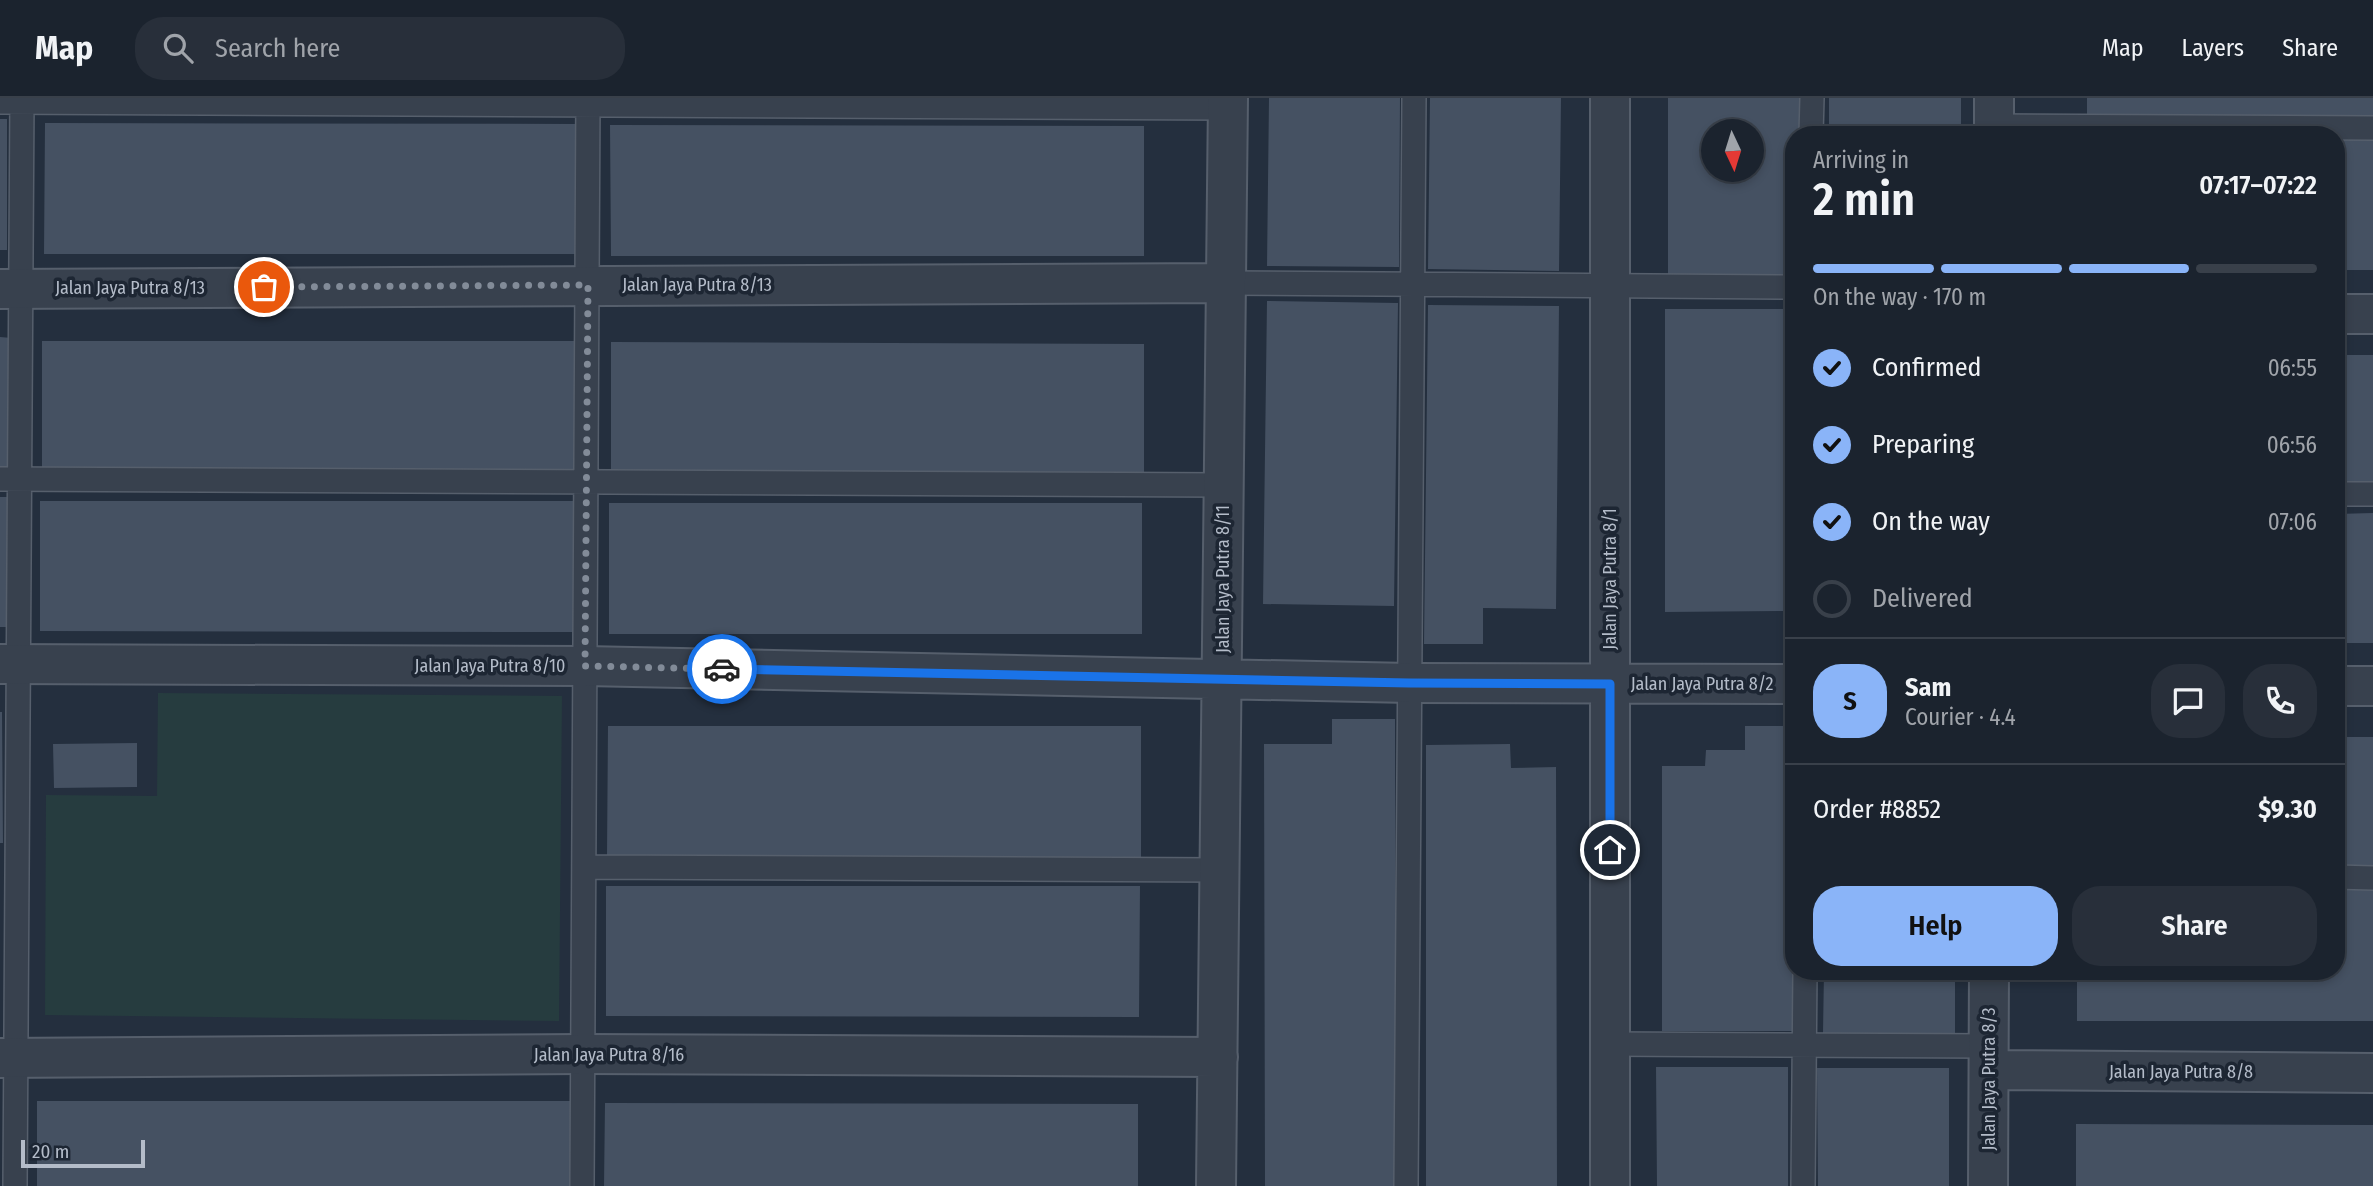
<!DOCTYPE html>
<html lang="en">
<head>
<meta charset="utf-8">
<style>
  body { margin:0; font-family:"Fira Sans Condensed",sans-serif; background:#282f3a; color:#f1f3f6; height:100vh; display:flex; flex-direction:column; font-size:26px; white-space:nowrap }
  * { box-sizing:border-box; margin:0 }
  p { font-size:23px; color:#a0a4aa }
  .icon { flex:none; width:38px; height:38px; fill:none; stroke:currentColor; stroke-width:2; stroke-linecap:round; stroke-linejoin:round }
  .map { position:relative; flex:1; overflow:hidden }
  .panel { position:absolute; left:1785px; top:28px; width:560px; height:854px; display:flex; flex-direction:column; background:#1b232e; border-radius:28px; box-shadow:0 4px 10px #0003,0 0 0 2px #39404a }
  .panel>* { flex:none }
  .needle { width:46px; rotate:176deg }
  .tools { position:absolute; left:1701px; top:21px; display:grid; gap:14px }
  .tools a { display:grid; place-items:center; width:63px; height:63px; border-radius:50%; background:#1b232e; box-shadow:0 4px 10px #0003,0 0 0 2px #39404a; font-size:35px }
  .scale { position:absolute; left:21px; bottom:18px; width:124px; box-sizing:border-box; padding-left:7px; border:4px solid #b4bcc9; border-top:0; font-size:19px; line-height:24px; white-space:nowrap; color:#b4bcc9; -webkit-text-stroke:5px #1d2633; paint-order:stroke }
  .pin { position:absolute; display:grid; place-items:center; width:60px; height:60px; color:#fff; margin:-30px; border:4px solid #fff; border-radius:50%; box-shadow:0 2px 7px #0007 }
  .courier { position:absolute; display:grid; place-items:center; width:70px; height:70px; margin:-35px; border:5px solid #1a73e8; border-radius:50%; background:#fff; color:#222; box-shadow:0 2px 9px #0007 }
  .overview em { font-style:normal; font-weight:600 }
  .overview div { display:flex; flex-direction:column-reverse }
  .overview { display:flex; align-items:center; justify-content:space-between; height:119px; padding:0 28px }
  h1 { font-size:46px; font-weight:600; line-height:52px }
  .bar { display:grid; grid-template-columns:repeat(4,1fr); gap:10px 7px; align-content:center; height:84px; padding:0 28px }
  .bar i { height:9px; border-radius:5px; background:#39404a }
  .bar .current { background:#8ab4f8 }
  .bar p { grid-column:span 4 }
  .line { display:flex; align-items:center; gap:18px; padding:0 28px; border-top:2px solid #39404a }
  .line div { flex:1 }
  .round { display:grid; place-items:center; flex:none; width:74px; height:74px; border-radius:28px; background:#282f3a }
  ol { padding:0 28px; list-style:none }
  li { display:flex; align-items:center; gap:21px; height:77px }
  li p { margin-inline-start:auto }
  li .icon { padding:7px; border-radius:50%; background:#8ab4f8; color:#111; stroke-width:4 }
  li:last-child { color:#a0a4aa }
  li i { width:38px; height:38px; border:4px solid #39404a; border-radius:50% }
  .cta { display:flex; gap:14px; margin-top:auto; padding:14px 28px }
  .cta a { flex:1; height:80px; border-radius:28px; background:#8ab4f8; color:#111; font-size:28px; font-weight:600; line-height:80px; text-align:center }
  .cta a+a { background:#282f3a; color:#f1f3f6 }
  header { display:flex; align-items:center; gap:42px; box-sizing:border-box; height:98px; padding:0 35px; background:#1b232e; border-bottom:2px solid #39404a }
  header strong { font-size:33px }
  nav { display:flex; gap:38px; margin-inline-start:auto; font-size:24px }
  .search { width:490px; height:63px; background:#282f3a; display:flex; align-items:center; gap:18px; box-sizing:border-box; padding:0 24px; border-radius:28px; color:#a0a4aa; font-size:26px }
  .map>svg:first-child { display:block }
  .green { fill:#263c3f }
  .building { fill:#455162; fill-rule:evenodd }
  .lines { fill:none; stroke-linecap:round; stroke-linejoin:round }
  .service-casing { stroke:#565f6c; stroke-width:26 }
  .minor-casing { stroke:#565f6c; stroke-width:42 }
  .service { stroke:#38414e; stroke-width:23 }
  .minor { stroke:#38414e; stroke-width:38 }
  .done { stroke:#828b98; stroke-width:7; stroke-dasharray:0 12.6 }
  .route { stroke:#1a73e8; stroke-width:9 }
  .labels { text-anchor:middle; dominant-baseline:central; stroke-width:7; stroke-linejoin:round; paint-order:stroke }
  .street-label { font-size:18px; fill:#b4bcc9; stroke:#1d2633 }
</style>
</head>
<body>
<header>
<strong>Map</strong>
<div class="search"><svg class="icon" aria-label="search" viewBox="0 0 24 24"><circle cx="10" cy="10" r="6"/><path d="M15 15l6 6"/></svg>Search here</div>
<nav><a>Map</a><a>Layers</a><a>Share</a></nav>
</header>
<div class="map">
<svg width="2373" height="1088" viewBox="0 0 2373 1088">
  <rect width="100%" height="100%" fill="#242f3e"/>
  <path class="green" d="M158,595L562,598L559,923L45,917L46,697L157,698Z"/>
  <path class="building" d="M1269,0H1400L1399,169L1267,168Z
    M1430,0H1561L1559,173L1428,171Z
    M1668,0H1799V37H1794V177H1668ZM1713,33H1752V72H1713Z
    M1829,0H1961V37H1829Z
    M2087,0H2373V22L2087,21Z
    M0,21H7V152H0Z
    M45,25L578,26V156H44Z
    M610,27L1144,28V158H611Z
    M2336,41H2373V172H2336Z
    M1267,203L1398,205L1394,508L1263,506Z
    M1428,207L1559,208L1556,511L1483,510V546H1424Z
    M1665,211H1794V513L1665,514Z
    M0,239L12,240V369H0Z
    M42,243H576L575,374L42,373Z
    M611,244L1144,246V376H611Z
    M2336,257H2373V387H2336Z
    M0,399H10V529H0Z
    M40,403H574L573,534L40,533Z
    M609,405H1142V536H609Z
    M2373,415V545H2336V416Z
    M0,614H2L3,745H0Z
    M1332,621H1395L1396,1088H1265L1264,646H1332Z
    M608,628H1141V759L607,758Z
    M1745,628H1794V933H1662V668H1705L1706,652H1745Z
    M2336,639H2373V770H2336Z
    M137,645V689L54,690L53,646Z
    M1510,646L1511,670L1556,669L1557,1088H1426V647Z
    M606,788H1140L1139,919L606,918Z
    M2336,792H2373V923H2077V873H2336Z
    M1824,873H1955V935H1823Z
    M1656,969H1788V1088H1657Z
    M1817,970H1949V1088H1818Z
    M37,1003H571V1088H37Z
    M605,1005L1138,1006V1088H604Z
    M2076,1026L2373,1027V1088H2076Z"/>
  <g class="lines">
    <defs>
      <path id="service" d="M0,4L1228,10
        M1994,28L2373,30
        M1811,37L1812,0
        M1225,185L1794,189
        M0,381L1223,387
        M2336,396H2373
        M584,769L1220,772
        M2336,779L2373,780
        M1610,946L1990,948
        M15,1088L22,0
        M582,1088L588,0
        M1406,1088L1414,0
        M1803,1088L1805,873"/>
      <path id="minor" d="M1610,0V1088
        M1994,37V0
        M0,191L1225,185
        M2336,216H2373
        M0,566L585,568L1410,585L1794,586
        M2336,588H2373
        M0,960L583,956L1218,959
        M1989,972L2373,975
        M1216,1088L1228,0
        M1988,1088L1989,873"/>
    </defs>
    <use href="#service" class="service-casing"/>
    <use href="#minor" class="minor-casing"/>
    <use href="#service" class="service"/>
    <use href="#minor" class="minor"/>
  </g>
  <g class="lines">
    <path class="done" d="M264,189L588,187L585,568L722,571"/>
    <path class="route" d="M722,571L1409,585L1610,586V752"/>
  </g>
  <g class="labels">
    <g class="street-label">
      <text x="697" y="187">Jalan Jaya Putra 8/13</text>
      <text x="130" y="190">Jalan Jaya Putra 8/13</text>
      <text transform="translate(1223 481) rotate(-90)">Jalan Jaya Putra 8/11</text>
      <text transform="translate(1610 481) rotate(-90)">Jalan Jaya Putra 8/1</text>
      <text x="490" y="568">Jalan Jaya Putra 8/10</text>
      <text x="1702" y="586">Jalan Jaya Putra 8/2</text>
      <text x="609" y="957">Jalan Jaya Putra 8/16</text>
      <text x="2181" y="974">Jalan Jaya Putra 8/8</text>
      <text transform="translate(1989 981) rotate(-90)">Jalan Jaya Putra 8/3</text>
    </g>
  </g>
</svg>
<div class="tools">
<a><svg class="needle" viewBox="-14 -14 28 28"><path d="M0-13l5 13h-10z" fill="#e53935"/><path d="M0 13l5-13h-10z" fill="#a0a4aa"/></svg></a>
</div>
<div class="scale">20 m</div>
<div class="pin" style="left:264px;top:189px;background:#ea580c"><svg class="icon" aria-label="bag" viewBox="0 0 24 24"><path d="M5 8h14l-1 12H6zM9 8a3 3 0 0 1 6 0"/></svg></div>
<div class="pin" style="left:1610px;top:752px;background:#1f2937"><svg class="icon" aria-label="home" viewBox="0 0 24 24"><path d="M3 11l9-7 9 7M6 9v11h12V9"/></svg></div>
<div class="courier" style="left:722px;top:571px"><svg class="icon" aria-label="car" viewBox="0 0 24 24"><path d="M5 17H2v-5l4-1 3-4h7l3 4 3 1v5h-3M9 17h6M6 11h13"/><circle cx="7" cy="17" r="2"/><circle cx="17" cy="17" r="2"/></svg></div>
<section class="panel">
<div class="overview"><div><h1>2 min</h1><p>Arriving in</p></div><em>07:17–07:22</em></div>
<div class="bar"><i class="current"></i><i class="current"></i><i class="current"></i><i></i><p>On the way · 170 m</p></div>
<ol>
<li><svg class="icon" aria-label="check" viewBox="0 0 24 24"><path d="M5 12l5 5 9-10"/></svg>Confirmed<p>06:55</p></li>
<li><svg class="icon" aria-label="check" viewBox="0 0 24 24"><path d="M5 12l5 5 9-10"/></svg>Preparing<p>06:56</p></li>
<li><svg class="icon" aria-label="check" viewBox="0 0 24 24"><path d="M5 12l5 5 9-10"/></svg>On the way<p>07:06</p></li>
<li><i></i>Delivered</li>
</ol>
<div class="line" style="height:126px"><b class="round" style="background:#8ab4f8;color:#111">S</b><div><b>Sam</b><p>Courier · 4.4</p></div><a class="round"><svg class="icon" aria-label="chat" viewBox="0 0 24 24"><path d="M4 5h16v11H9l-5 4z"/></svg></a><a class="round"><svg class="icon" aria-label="phone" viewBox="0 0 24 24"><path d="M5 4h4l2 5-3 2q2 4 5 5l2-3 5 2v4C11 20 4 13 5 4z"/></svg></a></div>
<div class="line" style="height:91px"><div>Order #8852</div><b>$9.30</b></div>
<div class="cta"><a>Help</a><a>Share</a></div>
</section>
</div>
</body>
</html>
